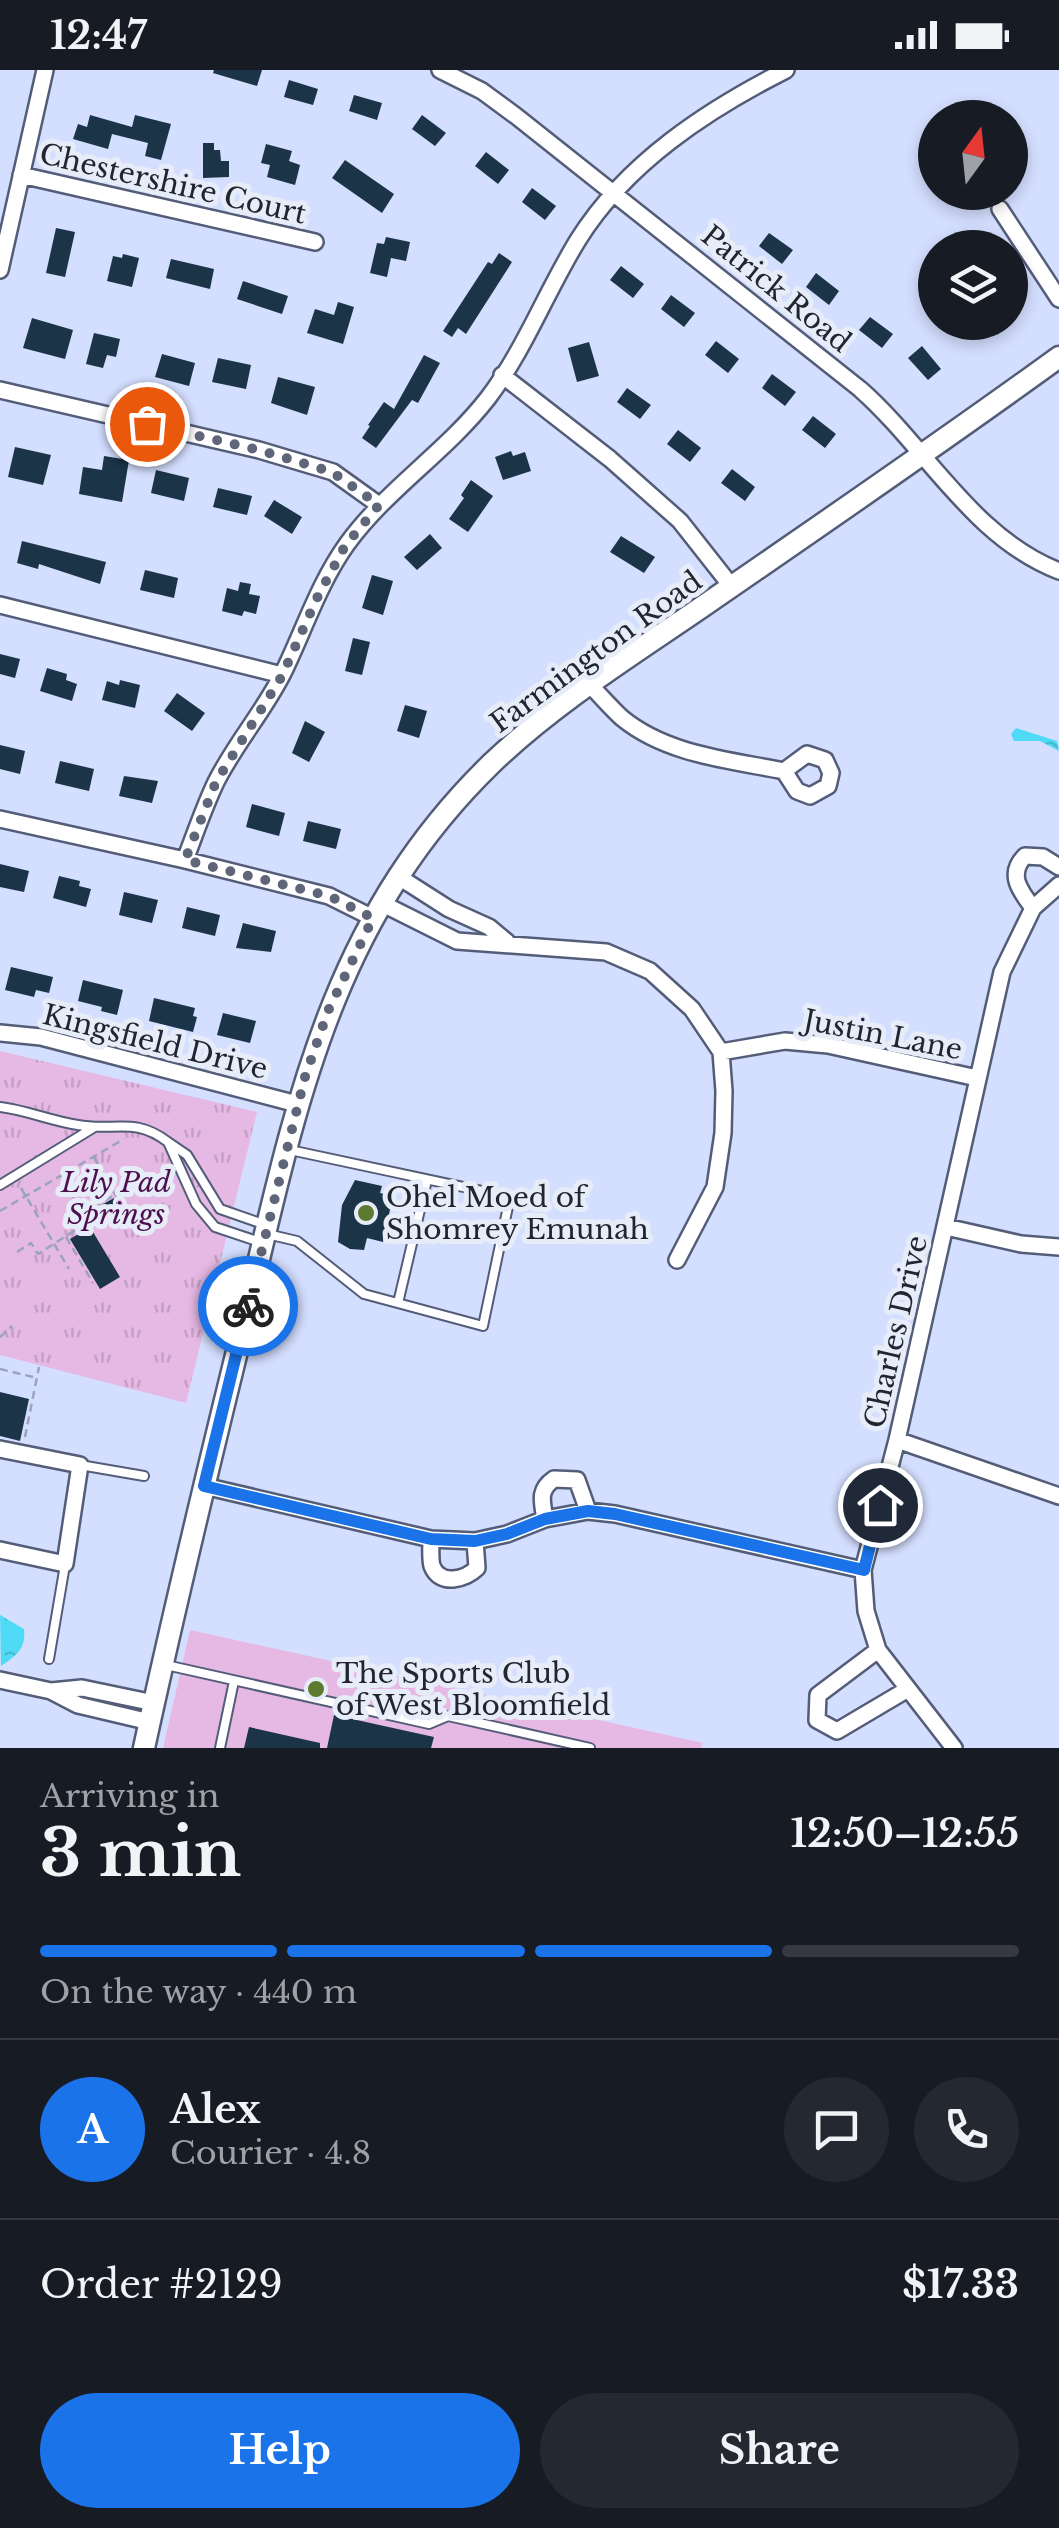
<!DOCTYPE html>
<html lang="en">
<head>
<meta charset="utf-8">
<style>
  body { margin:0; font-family:"Libre Baskerville",serif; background:#242831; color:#f1f3f6; height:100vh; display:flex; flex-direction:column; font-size:38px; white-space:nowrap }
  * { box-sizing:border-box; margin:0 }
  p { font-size:32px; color:#9ea1a6 }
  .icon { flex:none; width:55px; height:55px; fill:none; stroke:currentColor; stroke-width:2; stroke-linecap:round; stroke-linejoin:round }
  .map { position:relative; height:1678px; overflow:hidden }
  .side { display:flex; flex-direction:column; background:#171b24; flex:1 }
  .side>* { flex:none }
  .needle { width:65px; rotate:15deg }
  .fabs { position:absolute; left:918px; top:30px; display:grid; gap:20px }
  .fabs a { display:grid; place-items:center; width:110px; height:110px; border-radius:50%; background:#171b24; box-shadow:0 5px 15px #0003; font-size:50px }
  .pin { position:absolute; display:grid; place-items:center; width:85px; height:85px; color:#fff; margin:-42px; border:5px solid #fff; border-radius:50%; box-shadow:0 2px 10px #0007 }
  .courier { position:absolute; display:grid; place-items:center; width:100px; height:100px; margin:-50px; border:8px solid #1a73e8; border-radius:50%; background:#fff; color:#222; box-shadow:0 2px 12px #0007 }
  .summary em { font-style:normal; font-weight:700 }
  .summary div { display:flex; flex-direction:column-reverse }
  .summary { display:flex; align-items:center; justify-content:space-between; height:170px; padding:0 40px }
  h1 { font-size:65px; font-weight:700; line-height:75px }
  .bar { display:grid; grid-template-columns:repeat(4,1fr); gap:15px 10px; align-content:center; height:120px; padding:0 40px }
  .bar i { height:12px; border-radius:8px; background:#363941 }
  .bar .on { background:#1a73e8 }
  .bar p { grid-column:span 4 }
  .line { display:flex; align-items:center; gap:25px; padding:0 40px; border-top:2px solid #363941 }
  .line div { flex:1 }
  .round { display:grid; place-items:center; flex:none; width:105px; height:105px; border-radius:52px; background:#242831 }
  .primary-button { display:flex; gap:20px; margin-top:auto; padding:20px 40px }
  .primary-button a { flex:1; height:115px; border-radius:60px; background:#1a73e8; color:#fff; font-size:40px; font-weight:700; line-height:115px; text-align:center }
  .primary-button a+a { background:#242831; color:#f1f3f6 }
  .status { display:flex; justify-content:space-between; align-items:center; height:70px; padding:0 50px; background:#171b24; direction:ltr }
  .status svg { height:28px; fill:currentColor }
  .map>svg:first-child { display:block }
  .grass { fill:#e6b9e4 }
  .park { fill:url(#park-tufts) }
  .water { fill:url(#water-ripples) }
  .building { fill:#1b3447 }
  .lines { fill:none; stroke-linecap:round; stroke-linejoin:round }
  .service-casing { stroke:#545d78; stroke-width:12 }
  .minor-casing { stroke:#545d78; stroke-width:20 }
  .tertiary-casing { stroke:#545d78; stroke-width:25 }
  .path { stroke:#9ba3bd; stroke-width:2.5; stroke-dasharray:8 5; stroke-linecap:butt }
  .service { stroke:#fff; stroke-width:8 }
  .minor { stroke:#fff; stroke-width:15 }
  .tertiary { stroke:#fff; stroke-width:20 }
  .done { stroke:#606679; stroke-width:10; stroke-dasharray:0 18 }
  .route { stroke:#1a73e8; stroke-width:12 }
  .poi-dot { fill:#5d7a2f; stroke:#e7ecf9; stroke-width:4 }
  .labels { text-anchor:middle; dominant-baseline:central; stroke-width:10; stroke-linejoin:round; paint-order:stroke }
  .street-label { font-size:28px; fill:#212531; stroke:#e7ecf9 }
  .park-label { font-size:28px; font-style:italic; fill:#4e0f4e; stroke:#e7ecf9 }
  .poi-label { font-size:28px; fill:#212531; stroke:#e7ecf9; text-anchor:start }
</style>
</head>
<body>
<div class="status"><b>12:47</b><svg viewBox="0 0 49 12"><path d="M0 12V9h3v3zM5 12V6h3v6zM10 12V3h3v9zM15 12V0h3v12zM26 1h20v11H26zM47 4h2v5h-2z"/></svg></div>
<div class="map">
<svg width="1059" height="1678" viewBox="0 0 1059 1678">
  <defs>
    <pattern id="park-tufts" width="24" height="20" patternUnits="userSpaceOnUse" patternTransform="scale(2.5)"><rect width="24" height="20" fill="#e6b9e4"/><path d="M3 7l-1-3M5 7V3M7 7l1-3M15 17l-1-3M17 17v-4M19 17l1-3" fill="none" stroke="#c59fc4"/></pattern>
    <pattern id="water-ripples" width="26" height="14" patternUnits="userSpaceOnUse" patternTransform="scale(2.5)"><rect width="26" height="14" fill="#4fdaf5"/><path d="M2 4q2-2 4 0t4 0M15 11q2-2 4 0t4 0" fill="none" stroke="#45bbd2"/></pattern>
  </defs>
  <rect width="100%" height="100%" fill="#d4defe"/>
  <path class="grass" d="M190,1560L703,1673L701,1678H163Z"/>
  <path class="park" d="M0,981L257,1042L186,1333L0,1285Z"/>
  <path class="water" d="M1016,658L1057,671L1059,681L1040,671H1014L1011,664Z
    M0,1545L24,1559C26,1579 17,1585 1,1596Z"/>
  <path class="building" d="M214,0H262L257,16L213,3Z
    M289,10L318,19L313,35L284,27Z
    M354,25L382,33L377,50L349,41Z
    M90,45L132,57L135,45L171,54L161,90L145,86L148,73L112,64L108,79L73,69L78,54L87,57Z
    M422,45L446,63L435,76L412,59Z
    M203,73H214V80H220L221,91H229V107L203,108Z
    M266,74L292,81L289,91L300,95L295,115L267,107L270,95L261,93Z
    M486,82L509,100L498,114L475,96Z
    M345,90L394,124L382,143L332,108Z
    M532,118L556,136L545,150L522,132Z
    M56,158L75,162L65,207L46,203Z
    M769,163L793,180L782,194L759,176Z
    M386,167L410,172L406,191L391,188L387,207L370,203L377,173L384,174Z
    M499,183L512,192L466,264L458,258L452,267L443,261L488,192L492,194Z
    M123,184L139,188L132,217L107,211L113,186L122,188Z
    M171,189L214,199L210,219L166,208Z
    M621,196L644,214L633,228L610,210Z
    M816,203L839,221L829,235L806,217Z
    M243,211L288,226L282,244L237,229Z
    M671,225L695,243L684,257L661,239Z
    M338,232L354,237L343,274L307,263L315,239L334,245Z
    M870,247L893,264L882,278L859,260Z
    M32,248L73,260L65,289L23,278Z
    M94,263L120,269L116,287L107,285L103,298L86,294Z
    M716,271L739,289L728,303L705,285Z
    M589,272L599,306L577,312L568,278Z
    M922,276L941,299L928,310L908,288Z
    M162,284L195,293L189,316L155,307Z
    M424,285L440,293L418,333L412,330L376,378L362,368L370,356L368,355L384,332L394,339Z
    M218,288L251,295L246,319L212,312Z
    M772,304L796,322L785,336L762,318Z
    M278,307L315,317L307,345L271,333Z
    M627,318L651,335L640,349L617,332Z
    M813,346L836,364L825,378L802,360Z
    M678,360L701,378L690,392L667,374Z
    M15,377L51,385L43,415L8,407Z
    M511,381L513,386L525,382L531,401L503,410L495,387Z
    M104,386L129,390L122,432L79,424L83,397L102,400Z
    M732,399L755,417L745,431L721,413Z
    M156,400L189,408L184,431L151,423Z
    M471,410L493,426L468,462L449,449L464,428L461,425Z
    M218,418L252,426L247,445L213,437Z
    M274,430L302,447L292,464L264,446Z
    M430,464L442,478L417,500L404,487Z
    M621,466L655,487L644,503L610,482Z
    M22,471L106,492L100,514L39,494L38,499L17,493Z
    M145,500L178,508L174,528L140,520Z
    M372,505L393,511L383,545L362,538Z
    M240,512L251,514L249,524L260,526L256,544L244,541L242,546L222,541L227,518L238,521Z
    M353,568L370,572L362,605L345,601Z
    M0,584L20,589L15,608L0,604Z
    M47,598L67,604L66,610L77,614L72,631L40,621Z
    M120,610L140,615L135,638L102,630L107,611L119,615Z
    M177,623L205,643L192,661L164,641Z
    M405,635L427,641L419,668L397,661Z
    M305,651L325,662L309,692L292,683Z
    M0,675L25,681L20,704L0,699Z
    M60,691L94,699L89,721L55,713Z
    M124,706L158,711L152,733L119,726Z
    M252,734L285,743L279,766L246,757Z
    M308,751L341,759L336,779L303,771Z
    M0,794L29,801L24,822L0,817Z
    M59,806L80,811L79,816L91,819L86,837L53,828Z
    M124,822L158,830L152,853L119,845Z
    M187,837L220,845L215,866L182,858Z
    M243,853L276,861L271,882L236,878Z
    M11,897L53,907L49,923L36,920L34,927L5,920Z
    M83,910L123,920L117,945L101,941L102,937L78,931Z
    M154,928L195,938L193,946L197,947L193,962L149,951Z
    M223,943L256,951L250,973L217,965Z
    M355,1110L382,1116L380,1123L393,1126L383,1172L367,1168L364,1180L350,1179L338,1172L342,1135Z
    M114,1128L120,1138L96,1152L89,1142Z
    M90,1157L120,1207L100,1219L70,1169Z
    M0,1322L29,1329L20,1371L0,1366Z
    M334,1645L434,1667L431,1678H327Z
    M249,1657L320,1673V1678H244Z"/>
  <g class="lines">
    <defs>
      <path id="service" d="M0,1037C26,1040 51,1051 78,1055C114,1062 134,1046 168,1072
        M0,1115L93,1058
        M263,1154L220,1139L187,1085L168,1072L196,1134L215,1157L263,1173
        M267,1164L297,1171L364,1224L483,1256L510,1127L290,1080
        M398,1233L427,1110
        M80,1395L144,1406
        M49,1589L65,1495
        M166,1595L429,1654L448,1646L590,1678
        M220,1678L234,1611"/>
      <path id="minor" d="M440,0L482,21L516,46L860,319C926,377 973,468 1059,501
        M21,105L315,172
        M1000,139L1059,229
        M0,200L45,0
        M502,305L610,389L680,451L732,517
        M0,320L259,380L333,402L379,435
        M0,535L282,605
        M589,614C600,625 611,638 622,648C667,685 730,690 784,701
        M807,684L825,690L831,703L828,716L810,726L797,721L784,701Z
        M0,749L185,790L329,826L373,848
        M185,790C195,764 204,737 216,712C235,674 264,641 283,603C304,560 319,513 347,474C387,419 446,382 488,328C525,279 546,222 578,170C626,93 707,40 786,0
        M399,807L449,839L489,857L507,872
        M381,833L457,871L606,882L650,901L692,939L721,982L724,1021L723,1063L715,1117L677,1190
        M1033,838C1020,821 1007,804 1025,786L1043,787L1059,797
        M0,963L41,967L297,1034
        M721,982L785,971L828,975L977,1008
        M946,1157L1021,1174L1059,1177
        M897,1370L1059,1426
        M0,1379L80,1395L65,1494L0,1480
        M204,1416L431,1469L475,1471L507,1464L545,1449L588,1441L615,1444L863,1500
        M545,1449C542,1431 538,1420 554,1409L577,1410L588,1441
        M431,1469C431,1476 430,1489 432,1496C440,1517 466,1509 477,1498L475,1471
        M878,1580L818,1625L817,1650L837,1661L908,1619
        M0,1610L51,1621
        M150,1652L78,1635L51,1621L82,1618L154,1633
        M954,1678L878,1580L866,1541L863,1500L897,1370L1002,902L1033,838L1059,815"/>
      <path id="tertiary" d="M144,1678C174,1540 207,1403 241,1265C293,1050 325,855 492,693C558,630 637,582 712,530C828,450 945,370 1059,287"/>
    </defs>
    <use href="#service" class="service-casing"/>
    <use href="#minor" class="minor-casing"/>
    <use href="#tertiary" class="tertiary-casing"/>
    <path class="path" d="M21,1118L69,1199
      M0,1141L124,1069
      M82,1143L115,1125
      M89,1153L95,1155L124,1139L93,1086
      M66,1167L93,1213
      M17,1182L31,1173L38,1184L88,1152L61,1106
      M0,1267L12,1256
      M0,1299L37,1308
      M25,1367L39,1297"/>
    <use href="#service" class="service"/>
    <use href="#minor" class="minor"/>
    <use href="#tertiary" class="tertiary"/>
  </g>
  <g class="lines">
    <path class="done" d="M147,354L259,380L332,402L379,435L345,476L317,528L282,606L216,712L185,790L329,826L373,848L328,941L305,1007L248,1236"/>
    <path class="route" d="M248,1236L204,1416L431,1469L475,1471L507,1464L545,1449L588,1441L615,1444L864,1500L880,1435"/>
  </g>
  <g class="poi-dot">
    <circle cx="366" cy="1143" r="10"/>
    <circle cx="316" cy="1619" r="10"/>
  </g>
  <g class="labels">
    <g class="street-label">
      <text transform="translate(173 114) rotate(13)">Chestershire Court</text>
      <text transform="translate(776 219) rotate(39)">Patrick Road</text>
      <text transform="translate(596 582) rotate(-36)">Farmington Road</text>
      <text transform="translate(883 965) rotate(11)">Justin Lane</text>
      <text transform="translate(155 972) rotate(14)">Kingsfield Drive</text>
      <text transform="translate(896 1262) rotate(-77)">Charles Drive</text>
    </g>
    <g class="park-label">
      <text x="116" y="1112">Lily Pad<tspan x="116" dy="32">Springs</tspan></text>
    </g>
    <g class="poi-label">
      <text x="386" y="1127">Ohel Moed of<tspan x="386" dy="32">Shomrey Emunah</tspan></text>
      <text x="336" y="1603">The Sports Club<tspan x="336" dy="32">of West Bloomfield</tspan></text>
    </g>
  </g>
</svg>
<div class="fabs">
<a><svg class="needle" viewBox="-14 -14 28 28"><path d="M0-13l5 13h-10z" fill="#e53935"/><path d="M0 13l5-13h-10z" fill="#9ea1a6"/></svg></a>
<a><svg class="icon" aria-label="layers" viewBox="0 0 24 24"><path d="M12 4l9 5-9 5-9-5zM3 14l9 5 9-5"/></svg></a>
</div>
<div class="pin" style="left:147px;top:354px;background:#ea580c"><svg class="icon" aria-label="bag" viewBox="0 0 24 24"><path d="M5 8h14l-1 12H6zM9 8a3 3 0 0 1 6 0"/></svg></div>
<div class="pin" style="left:880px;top:1435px;background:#1f2937"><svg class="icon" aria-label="home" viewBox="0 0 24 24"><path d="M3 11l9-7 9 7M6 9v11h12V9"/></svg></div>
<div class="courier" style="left:248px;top:1236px"><svg class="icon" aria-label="bike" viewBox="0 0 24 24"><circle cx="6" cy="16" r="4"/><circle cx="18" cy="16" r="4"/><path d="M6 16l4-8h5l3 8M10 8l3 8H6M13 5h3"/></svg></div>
</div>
<section class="side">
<div class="summary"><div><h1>3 min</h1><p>Arriving in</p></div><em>12:50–12:55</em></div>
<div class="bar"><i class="on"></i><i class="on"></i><i class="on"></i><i></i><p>On the way · 440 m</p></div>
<div class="line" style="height:180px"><b class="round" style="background:#1a73e8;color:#fff">A</b><div><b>Alex</b><p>Courier · 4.8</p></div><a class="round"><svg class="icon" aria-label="chat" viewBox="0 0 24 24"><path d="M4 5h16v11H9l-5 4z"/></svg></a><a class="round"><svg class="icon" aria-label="phone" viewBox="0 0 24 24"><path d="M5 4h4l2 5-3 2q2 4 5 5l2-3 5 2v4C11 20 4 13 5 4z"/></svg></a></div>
<div class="line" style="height:130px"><div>Order #2129</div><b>$17.33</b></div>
<div class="primary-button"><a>Help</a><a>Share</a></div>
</section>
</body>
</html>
